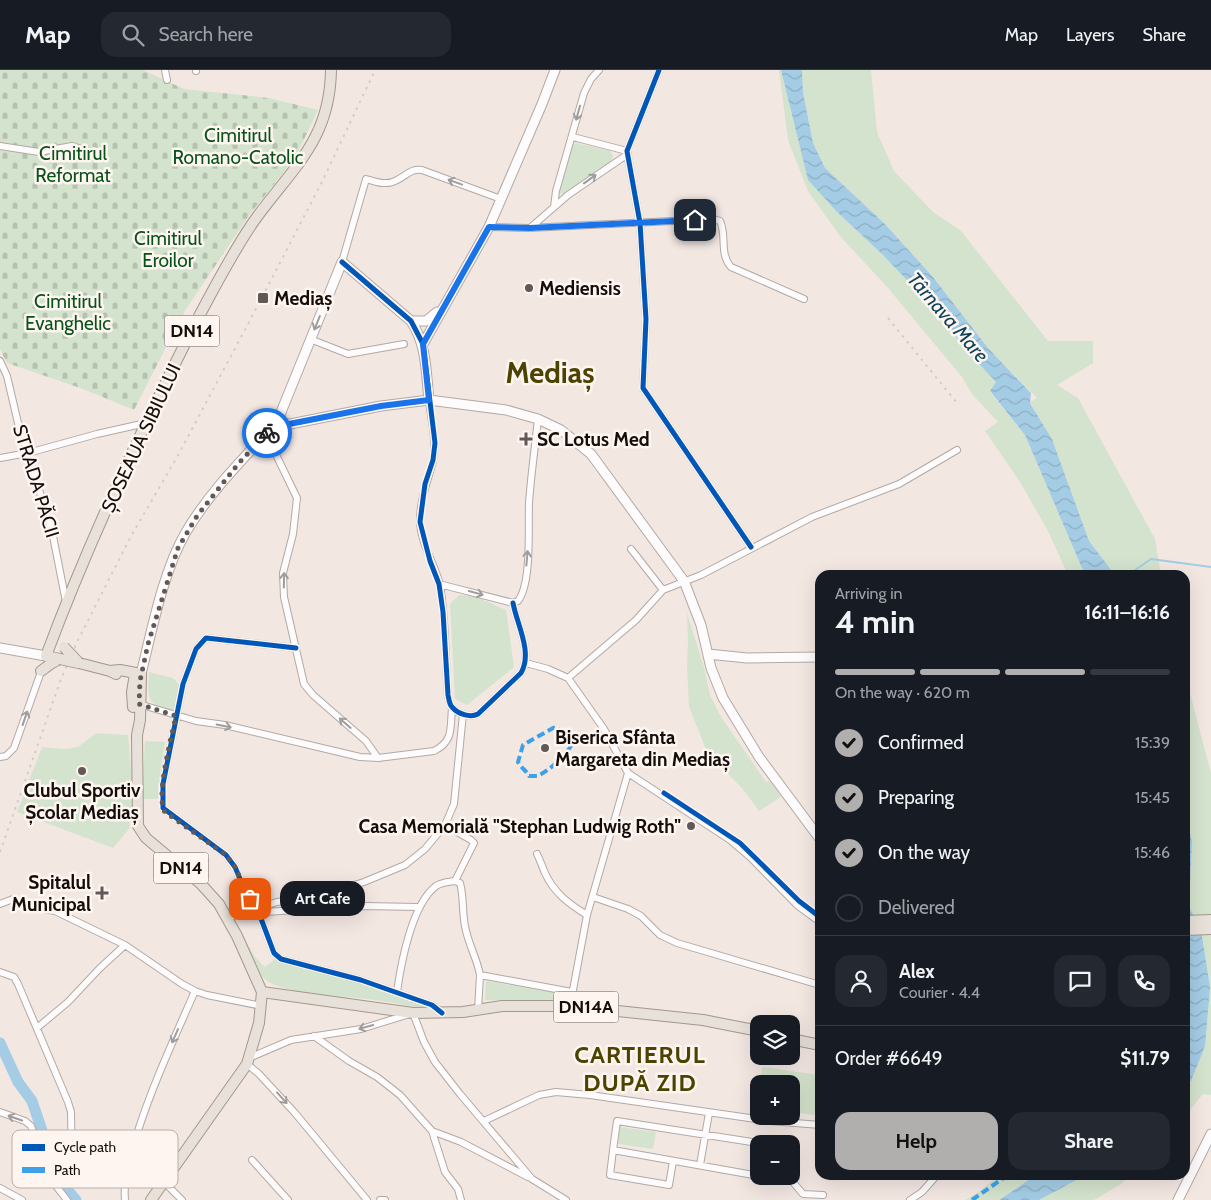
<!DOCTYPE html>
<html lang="en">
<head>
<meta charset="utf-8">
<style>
  body { margin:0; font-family:Cabin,sans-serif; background:#242831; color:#f1f3f6; height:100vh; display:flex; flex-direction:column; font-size:19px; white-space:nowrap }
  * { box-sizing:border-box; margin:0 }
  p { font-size:16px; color:#9ea1a6 }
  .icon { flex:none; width:28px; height:28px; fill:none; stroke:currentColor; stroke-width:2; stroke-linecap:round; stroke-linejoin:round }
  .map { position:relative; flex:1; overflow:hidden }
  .side { position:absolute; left:815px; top:500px; width:375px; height:610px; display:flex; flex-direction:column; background:#171b24; border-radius:15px; box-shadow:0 5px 20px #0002 }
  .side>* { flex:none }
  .fabs { position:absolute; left:750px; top:945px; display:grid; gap:10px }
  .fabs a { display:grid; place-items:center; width:50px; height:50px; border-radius:10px; background:#171b24; box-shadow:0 5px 20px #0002; font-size:25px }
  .pin { position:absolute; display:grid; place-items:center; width:42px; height:42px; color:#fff; margin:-21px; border-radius:10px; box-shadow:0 2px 8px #0006 }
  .courier { position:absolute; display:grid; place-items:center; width:50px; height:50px; margin:-25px; border:4px solid #1a73e8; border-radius:50%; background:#fff; color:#222; box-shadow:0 1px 6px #0007 }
  .bubble { position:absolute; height:35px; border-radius:15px; background:#171b24; box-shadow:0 5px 20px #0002; font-size:16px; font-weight:800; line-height:35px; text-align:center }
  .head em { font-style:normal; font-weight:800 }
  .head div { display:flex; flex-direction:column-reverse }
  .head { display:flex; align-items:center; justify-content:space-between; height:85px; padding:0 20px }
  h1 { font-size:32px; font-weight:800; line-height:38px }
  .bar { display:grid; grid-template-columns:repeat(4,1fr); gap:8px 5px; align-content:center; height:60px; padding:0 20px }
  .bar i { height:6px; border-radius:4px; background:#363941 }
  .bar .selected { background:#b1aeae }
  .bar p { grid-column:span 4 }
  .line { display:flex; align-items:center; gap:12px; padding:0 20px; border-top:1px solid #363941 }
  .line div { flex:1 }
  .round { display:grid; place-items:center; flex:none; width:52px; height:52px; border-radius:15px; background:#242831 }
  ol { padding:0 20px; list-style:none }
  li { display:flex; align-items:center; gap:15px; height:55px }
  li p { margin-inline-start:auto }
  li .icon { padding:5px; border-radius:50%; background:#b1aeae; color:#111; stroke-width:4 }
  li:last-child { color:#9ea1a6 }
  li i { width:28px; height:28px; border:2px solid #363941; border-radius:50% }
  .cta { display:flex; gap:10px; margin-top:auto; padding:10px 20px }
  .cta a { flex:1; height:58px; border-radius:15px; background:#b1aeae; color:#111; font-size:20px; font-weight:800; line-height:58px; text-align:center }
  .cta a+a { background:#242831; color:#f1f3f6 }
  header { display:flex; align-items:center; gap:30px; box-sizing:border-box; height:70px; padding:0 25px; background:#171b24; border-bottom:1px solid #363941 }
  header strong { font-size:24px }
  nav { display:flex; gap:28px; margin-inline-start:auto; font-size:18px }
  .search { width:350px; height:45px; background:#242831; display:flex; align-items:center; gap:12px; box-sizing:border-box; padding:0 18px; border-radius:15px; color:#9ea1a6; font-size:19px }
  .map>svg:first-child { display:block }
  .green { fill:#d4e3cd }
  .cemetery { fill:url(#cemetery-stones) }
  .water { fill:url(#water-waves) }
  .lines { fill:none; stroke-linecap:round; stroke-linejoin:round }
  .stream { stroke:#a4cce5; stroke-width:2 }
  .river { stroke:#a4cce5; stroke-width:11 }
  .street-casing { stroke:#b2a9a5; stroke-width:8 }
  .secondary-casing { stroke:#b2a9a5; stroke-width:11 }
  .primary-casing { stroke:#a4978b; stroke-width:12 }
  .street { stroke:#fdfbfb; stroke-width:6 }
  .secondary { stroke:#fdfbfb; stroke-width:9 }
  .primary { stroke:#e7e1da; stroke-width:10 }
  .rail { stroke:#d0cecc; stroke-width:2; stroke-dasharray:2.5 5; stroke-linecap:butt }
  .primary-bridge-casing { stroke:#a4978b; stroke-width:12; stroke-linecap:butt }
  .primary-bridge { stroke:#e7e1da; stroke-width:10 }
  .quiet { stroke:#3da1e9; stroke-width:4; stroke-dasharray:8 4; stroke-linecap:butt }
  .cycleway-casing { stroke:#fef5f1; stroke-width:8 }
  .cycleway { stroke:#0057b8; stroke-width:5 }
  .oneway { stroke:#a09c9b }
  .done { stroke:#625956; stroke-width:5; stroke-dasharray:0 9 }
  .route { stroke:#1a73e8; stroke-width:6 }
  .poi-dot { fill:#625956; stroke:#fef5f1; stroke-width:2 }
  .labels { text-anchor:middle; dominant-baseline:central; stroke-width:5; stroke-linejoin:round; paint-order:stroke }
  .shield { fill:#fef5f1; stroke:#5a534f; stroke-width:1 }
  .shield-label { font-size:18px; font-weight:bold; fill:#140d0a }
  .park-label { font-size:19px; fill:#075218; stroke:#fef5f1 }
  .poi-label { font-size:19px; font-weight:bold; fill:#140d0a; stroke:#fef5f1; text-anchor:start }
  .street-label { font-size:19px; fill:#140d0a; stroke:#fef5f1 }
  .water-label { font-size:20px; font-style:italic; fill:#0e425b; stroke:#fef5f1 }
  .district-label { font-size:24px; font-weight:bold; letter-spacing:1px; fill:#4d4300; stroke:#fef5f1 }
  .town-label { font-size:29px; font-weight:bold; fill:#4d4300; stroke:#fef5f1 }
  .key { fill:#fef5f1; stroke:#b8afac; stroke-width:1 }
  .key-label { font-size:14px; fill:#140d0a }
</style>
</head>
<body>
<header>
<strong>Map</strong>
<div class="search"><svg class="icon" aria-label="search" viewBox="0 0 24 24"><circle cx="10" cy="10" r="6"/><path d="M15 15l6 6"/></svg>Search here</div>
<nav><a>Map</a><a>Layers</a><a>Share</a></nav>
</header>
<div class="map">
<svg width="1211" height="1130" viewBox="0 0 1211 1130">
  <defs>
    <pattern id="cemetery-stones" width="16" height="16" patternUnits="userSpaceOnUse" patternTransform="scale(1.25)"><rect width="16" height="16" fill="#d4e3cd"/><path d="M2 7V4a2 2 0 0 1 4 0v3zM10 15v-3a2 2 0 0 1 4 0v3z" fill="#b5c2af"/></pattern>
    <pattern id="water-waves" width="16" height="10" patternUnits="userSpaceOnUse" patternTransform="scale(1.25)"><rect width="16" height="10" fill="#a4cce5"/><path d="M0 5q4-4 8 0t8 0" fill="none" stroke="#8caec3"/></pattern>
  </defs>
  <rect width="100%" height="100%" fill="#f3e7e2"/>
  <path class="green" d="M779,0H781L808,110L837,142L883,185L941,246L965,279L996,312L990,322L1025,365L1085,505H1068L1049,463L1020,412L985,361L998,352L972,324L962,307L888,218L840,166L808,121L788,70Z
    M802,0H871L877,62L894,101L933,142L961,161L1048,271H1093V293L1057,315L1078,328L1155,469L1161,505H1115L1089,471L1052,369L1030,332L1037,328L988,278L933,207L884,153L825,98L813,73L803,22Z
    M576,73L610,81L613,86L611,94L568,125L559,123L556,121L572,75Z
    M459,525L474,526L506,540L514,597L467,635L455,629L450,534Z
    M687,543L704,597L710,625L721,647L766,712L770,711L781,727L759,741L742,718L708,684L689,637L687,596L688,571Z
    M149,602L173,608L181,617L176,644C147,632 147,634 149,602Z
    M1185,604L1211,703V846L1197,851L1189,837L1192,772L1185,738Z
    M96,663L128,665L133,723L129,759L113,778L17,742L42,677L65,679L78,677Z
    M145,671L165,672L158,715V729H142Z
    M1201,860L1211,862V1025L1203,1024L1185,1046V1022L1191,1011L1210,917Z
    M245,870L255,887L265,897L274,890V883L281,889L361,910L432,935L442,943C419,938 397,933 374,930C348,926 290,925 269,912C256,904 251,884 245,870Z
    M486,911L553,922L558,925V928L550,932L485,930Z
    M762,997L820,1005V1018L814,1045L791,1042V1014H759Z
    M620,1057L656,1062L653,1079L618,1074Z
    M999,1105H1036L999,1130H965L977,1123Z
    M1086,1105H1130L1121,1114L1094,1130H1039Z"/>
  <path class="cemetery" d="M0,0H143L184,19L269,28L318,40L295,88L250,144L184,242L134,340L83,319L7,293L0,279Z"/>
  <path class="water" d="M781,0H802L803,22L813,73L825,98L884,153L933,207L988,278L1031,323L1030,333L1052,369L1089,471L1115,505H1085L1025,365L990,321L996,312L965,279L941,246L883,185L837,142L808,110Z
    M1185,738L1192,772L1189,837L1197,851H1185Z
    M1185,860H1201L1210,917L1205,976L1191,1011L1185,1022V965L1189,933L1187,909L1185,901Z
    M1036,1105H1086L1039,1130H999Z"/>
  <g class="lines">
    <path class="stream" d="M1128,505L1151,489L1211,497"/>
    <path class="river" d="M0,973L18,1012L32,1031L51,1087L65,1117L76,1130"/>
    <defs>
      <path id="street" d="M165,0L167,10
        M196,0V1
        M659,0L627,81L640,153L646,249L643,318L751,477
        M573,67L627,81
        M0,76L39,82L72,76L102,85
        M554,137L556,121L584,23L591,9L599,0
        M489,157L529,158L713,149L720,151C727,165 719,184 731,197L804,229
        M530,158L568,125L628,84
        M342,192L366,109C376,112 387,116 397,110C406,106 411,98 422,100L501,129
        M310,269L348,284L404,274
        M0,291L7,306L18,353L52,461L66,532
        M429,330C431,350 437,371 433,391C428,411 420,429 420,450C420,473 435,494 440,515C446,551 445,589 448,625C449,629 449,634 452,637C458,644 470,648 478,644L521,603C533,582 517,555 513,533
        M266,364L297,428L293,464L283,503L284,527L304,614L313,625L366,671L378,688
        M0,388L28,383L97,364L146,353
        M631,479L663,520
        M439,514L513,533
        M513,533L518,531C532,513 528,457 529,433C531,405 535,377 538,349
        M296,578L206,568L196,579L183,614L163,714V738L226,785L235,797L246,823L257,838L274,883L281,889L361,910L432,935L441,942
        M526,593L548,599L568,608L604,659L628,703L730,770L750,787L797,835L820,852
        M568,608L636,550L663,520L701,505L812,447L899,414L957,380
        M139,634L196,651L225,655L360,687L378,688L434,681C454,671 450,658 452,638
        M0,687L6,686L14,678L42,599
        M445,755L471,770L474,773L455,811
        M537,784C540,790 542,796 545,803C554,823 569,834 587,845
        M455,811L460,813C464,827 462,842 465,856C468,874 477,888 480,905
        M593,827L628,839L641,846L660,865L677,873L820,915
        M0,834L13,829L32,837L55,841L125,875L182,914L195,921L207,925L262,936
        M260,837L265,842L313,839L330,840L365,836L418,837
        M228,848L277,832L315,827L364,812L405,795L425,779L445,755L454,734L463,644
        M0,902L14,907L18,914L68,1032L71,1042L72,1102
        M397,922C401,893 412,834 436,816C442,812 448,812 455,811
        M570,936L587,845L628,703
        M478,940L480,905L572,922
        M37,958L68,932L100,898L125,875
        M314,966L349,991L377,1007L400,1025L432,1061L445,1102L458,1119L461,1130
        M249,988L291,970L361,959L413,943L424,972L435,992L460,1024L532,1109L566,1130
        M247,994L259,1004L295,1043L367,1130
        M0,1042L25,1051L31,1056L43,1090L56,1116L67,1130
        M484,1051L539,1025L556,1022L590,1025L770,1051L820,1055
        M432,1061L461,1072L528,1107
        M613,1080L617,1051L765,1074
        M252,1090L288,1130
        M673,1091L669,1115L610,1105L613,1080L759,1106
        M700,1095L709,1043
        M763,1106L792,1111L803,1124L823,1125
        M164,1112L182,1130
        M0,1118L22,1130
        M125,1130C123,1108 130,1087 136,1067C152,1016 174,969 195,921
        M380,1130H385
        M910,1130L922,1122L937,1105"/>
      <path id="secondary" d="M411,251H426L437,242
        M423,274L489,157L542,34L555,0
        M275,357L381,336L429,330L506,340L538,349L561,360L591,384L684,511L701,555L711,598L723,628L759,687L820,769
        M0,578L46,586
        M708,584L747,588L820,587
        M141,604C152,560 163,501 186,462C207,426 238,394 266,364L275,357L342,192L411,251C427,275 426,303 429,330
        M1178,1130L1211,1064"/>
      <path id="primary" d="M60,589L46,586C88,473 141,360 196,252C214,218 232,183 254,151C292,98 330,71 331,0
        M79,593L110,601L116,604
        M41,601L52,593L60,589
        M110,601L120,600L141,604L140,650L137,665L138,756L146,768L201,814L219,834L237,866L262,922L259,953L247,994L151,1130
        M133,637L132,622L135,604
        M1185,851L1211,850
        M1185,860L1211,859
        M262,922L413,943L463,942L502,936H570L703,950L759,961
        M791,969L820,975"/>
    </defs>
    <use href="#street" class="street-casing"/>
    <use href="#secondary" class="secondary-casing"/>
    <use href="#primary" class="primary-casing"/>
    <use href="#street" class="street"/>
    <use href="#secondary" class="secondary"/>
    <use href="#primary" class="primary"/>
    <path class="rail" d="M888,248L957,333
      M0,782L61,609L77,572L131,466L176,389L247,256L322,112L375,0"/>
    <defs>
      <path id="primary-bridge" d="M64,577L79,593
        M60,589L78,593"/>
    </defs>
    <use href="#primary-bridge" class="primary-bridge-casing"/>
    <use href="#primary-bridge" class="primary-bridge"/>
    <path class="quiet" d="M572,673L557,657L553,658L523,675L518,692C521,698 526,700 529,706C530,706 536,706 537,706C547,703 570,682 572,673L581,670L593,673L607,665
      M972,1130L1002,1109L1004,1105"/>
    <defs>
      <path id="cycleway" d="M659,0L627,81L640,153L646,249L643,318L751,477
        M342,192L411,251L423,274L435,373L433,390L425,414L420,452L430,491L439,514L443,542L448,625C449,629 449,634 452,637C458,644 470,648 478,644L521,603C533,582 517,555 513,533
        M296,578L206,568L196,579L183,614L163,714V738L226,785L235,797L246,823L257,838L274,883L281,889L361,910L432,935L442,943
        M664,723L740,773L799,831L820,847"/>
    </defs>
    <use href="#cycleway" class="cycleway-casing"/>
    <use href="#cycleway" class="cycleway"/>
  </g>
  <defs><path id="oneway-shaft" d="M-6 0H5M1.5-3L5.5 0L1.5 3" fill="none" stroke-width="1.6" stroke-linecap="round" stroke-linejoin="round" transform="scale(1.25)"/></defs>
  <g class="oneway">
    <use href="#oneway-shaft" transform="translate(578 43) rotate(106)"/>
    <use href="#oneway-shaft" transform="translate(590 109) rotate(-36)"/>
    <use href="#oneway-shaft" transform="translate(455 112) rotate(-160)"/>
    <use href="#oneway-shaft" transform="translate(317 253) rotate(112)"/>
    <use href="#oneway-shaft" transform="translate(527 488) rotate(-85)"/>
    <use href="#oneway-shaft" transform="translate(284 510) rotate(-89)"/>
    <use href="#oneway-shaft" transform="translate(476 523) rotate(15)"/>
    <use href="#oneway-shaft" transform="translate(25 648) rotate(-71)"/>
    <use href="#oneway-shaft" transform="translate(345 653) rotate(-139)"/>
    <use href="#oneway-shaft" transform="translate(224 656) rotate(11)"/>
    <use href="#oneway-shaft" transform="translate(366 957) rotate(165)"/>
    <use href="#oneway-shaft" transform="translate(175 966) rotate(114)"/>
    <use href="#oneway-shaft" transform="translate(282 1028) rotate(48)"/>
    <use href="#oneway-shaft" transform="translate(15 1048) rotate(-161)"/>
  </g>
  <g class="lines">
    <path class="done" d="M250,829L235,797L226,785L165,742C155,728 172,665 176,646L139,634L140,611L148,574L178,478L197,446L238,394L267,363"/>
    <path class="route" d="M267,363L275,357L289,354L381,336L429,330L423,274L489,157L530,158L695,150"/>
  </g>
  <g class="poi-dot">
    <circle cx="529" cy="218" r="5"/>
    <rect x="257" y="222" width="12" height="12" rx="2.5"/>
    <path d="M523.5 361.5h5v5h5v5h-5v5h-5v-5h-5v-5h5z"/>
    <circle cx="545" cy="678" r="5"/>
    <circle cx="82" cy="701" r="5"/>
    <circle cx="691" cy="756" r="5"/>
    <path d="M99.5 815.5h5v5h5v5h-5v5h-5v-5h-5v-5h5z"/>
  </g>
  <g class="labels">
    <g class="shield">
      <rect x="164.5" y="245.5" width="55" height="31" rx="4"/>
      <rect x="153.5" y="782.5" width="55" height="31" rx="4"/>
      <rect x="553.5" y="921.5" width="65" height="31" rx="4"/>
    </g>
    <g class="shield-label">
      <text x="192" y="261">DN14</text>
      <text x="181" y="798">DN14</text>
      <text x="586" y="937">DN14A</text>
    </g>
    <g class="park-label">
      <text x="238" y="65">Cimitirul<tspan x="238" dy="22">Romano-Catolic</tspan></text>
      <text x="73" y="83">Cimitirul<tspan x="73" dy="22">Reformat</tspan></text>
      <text x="168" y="168">Cimitirul<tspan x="168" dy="22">Eroilor</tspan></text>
      <text x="68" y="231">Cimitirul<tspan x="68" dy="22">Evanghelic</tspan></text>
    </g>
    <g class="poi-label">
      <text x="539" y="218">Mediensis</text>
      <text x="274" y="228">Mediaș</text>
      <text x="537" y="369">SC Lotus Med</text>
      <text x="555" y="667">Biserica Sfânta<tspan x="555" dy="22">Margareta din Mediaș</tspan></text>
      <text x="82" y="720" text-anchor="middle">Clubul Sportiv<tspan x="82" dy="22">Școlar Mediaș</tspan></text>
      <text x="681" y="756" text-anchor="end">Casa Memorială "Stephan Ludwig Roth"</text>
      <text x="91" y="812" text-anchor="end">Spitalul<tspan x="91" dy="22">Municipal</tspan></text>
    </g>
    <g class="street-label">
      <text transform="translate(141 368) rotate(-65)">ȘOSEAUA SIBIULUI</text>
      <text transform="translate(36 411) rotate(73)">STRADA PĂCII</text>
    </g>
    <g class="water-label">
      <text transform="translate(948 247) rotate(49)">Târnava Mare</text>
    </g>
    <g class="district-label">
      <text x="640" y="984">CARTIERUL<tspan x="640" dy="28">DUPĂ ZID</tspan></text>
    </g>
    <g class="town-label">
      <text x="550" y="302">Mediaș</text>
    </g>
  </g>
  <rect x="12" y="1060" width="166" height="58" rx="8" class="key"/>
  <rect x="22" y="1074" width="23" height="7" fill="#0057b8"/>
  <rect x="22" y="1097" width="23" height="6" fill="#3da1e9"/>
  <g class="key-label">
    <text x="54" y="1082">Cycle path</text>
    <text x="54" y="1105">Path</text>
  </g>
</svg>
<div class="fabs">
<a><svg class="icon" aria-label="layers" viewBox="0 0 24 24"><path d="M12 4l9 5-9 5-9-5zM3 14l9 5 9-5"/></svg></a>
<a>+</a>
<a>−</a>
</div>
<div class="pin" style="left:250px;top:829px;background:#ea580c"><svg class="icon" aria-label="bag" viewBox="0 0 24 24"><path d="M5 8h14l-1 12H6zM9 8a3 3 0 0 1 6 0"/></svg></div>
<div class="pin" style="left:695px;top:150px;background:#1f2937"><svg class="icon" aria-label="home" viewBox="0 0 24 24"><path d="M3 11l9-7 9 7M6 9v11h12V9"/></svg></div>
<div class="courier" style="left:267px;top:363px"><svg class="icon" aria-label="bike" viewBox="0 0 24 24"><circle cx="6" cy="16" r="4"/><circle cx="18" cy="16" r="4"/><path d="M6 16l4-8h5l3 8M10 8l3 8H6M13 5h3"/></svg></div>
<div class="bubble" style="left:280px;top:811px;width:85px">Art Cafe</div>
<section class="side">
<div class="head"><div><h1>4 min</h1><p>Arriving in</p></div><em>16:11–16:16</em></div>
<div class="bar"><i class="selected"></i><i class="selected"></i><i class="selected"></i><i></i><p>On the way · 620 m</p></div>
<ol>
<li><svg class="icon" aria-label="check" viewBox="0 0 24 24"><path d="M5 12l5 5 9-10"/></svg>Confirmed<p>15:39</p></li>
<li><svg class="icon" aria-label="check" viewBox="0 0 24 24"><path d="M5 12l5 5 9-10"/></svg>Preparing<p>15:45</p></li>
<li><svg class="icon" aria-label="check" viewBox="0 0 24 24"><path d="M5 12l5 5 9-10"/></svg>On the way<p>15:46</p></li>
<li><i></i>Delivered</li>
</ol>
<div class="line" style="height:90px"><a class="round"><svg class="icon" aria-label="person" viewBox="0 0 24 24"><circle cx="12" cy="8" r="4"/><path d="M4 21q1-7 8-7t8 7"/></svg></a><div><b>Alex</b><p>Courier · 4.4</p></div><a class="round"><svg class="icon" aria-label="chat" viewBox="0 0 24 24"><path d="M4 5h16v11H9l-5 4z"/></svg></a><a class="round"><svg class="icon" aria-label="phone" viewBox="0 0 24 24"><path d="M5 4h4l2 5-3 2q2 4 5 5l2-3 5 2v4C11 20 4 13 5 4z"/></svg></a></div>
<div class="line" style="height:65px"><div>Order #6649</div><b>$11.79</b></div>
<div class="cta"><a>Help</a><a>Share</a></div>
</section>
</div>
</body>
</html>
